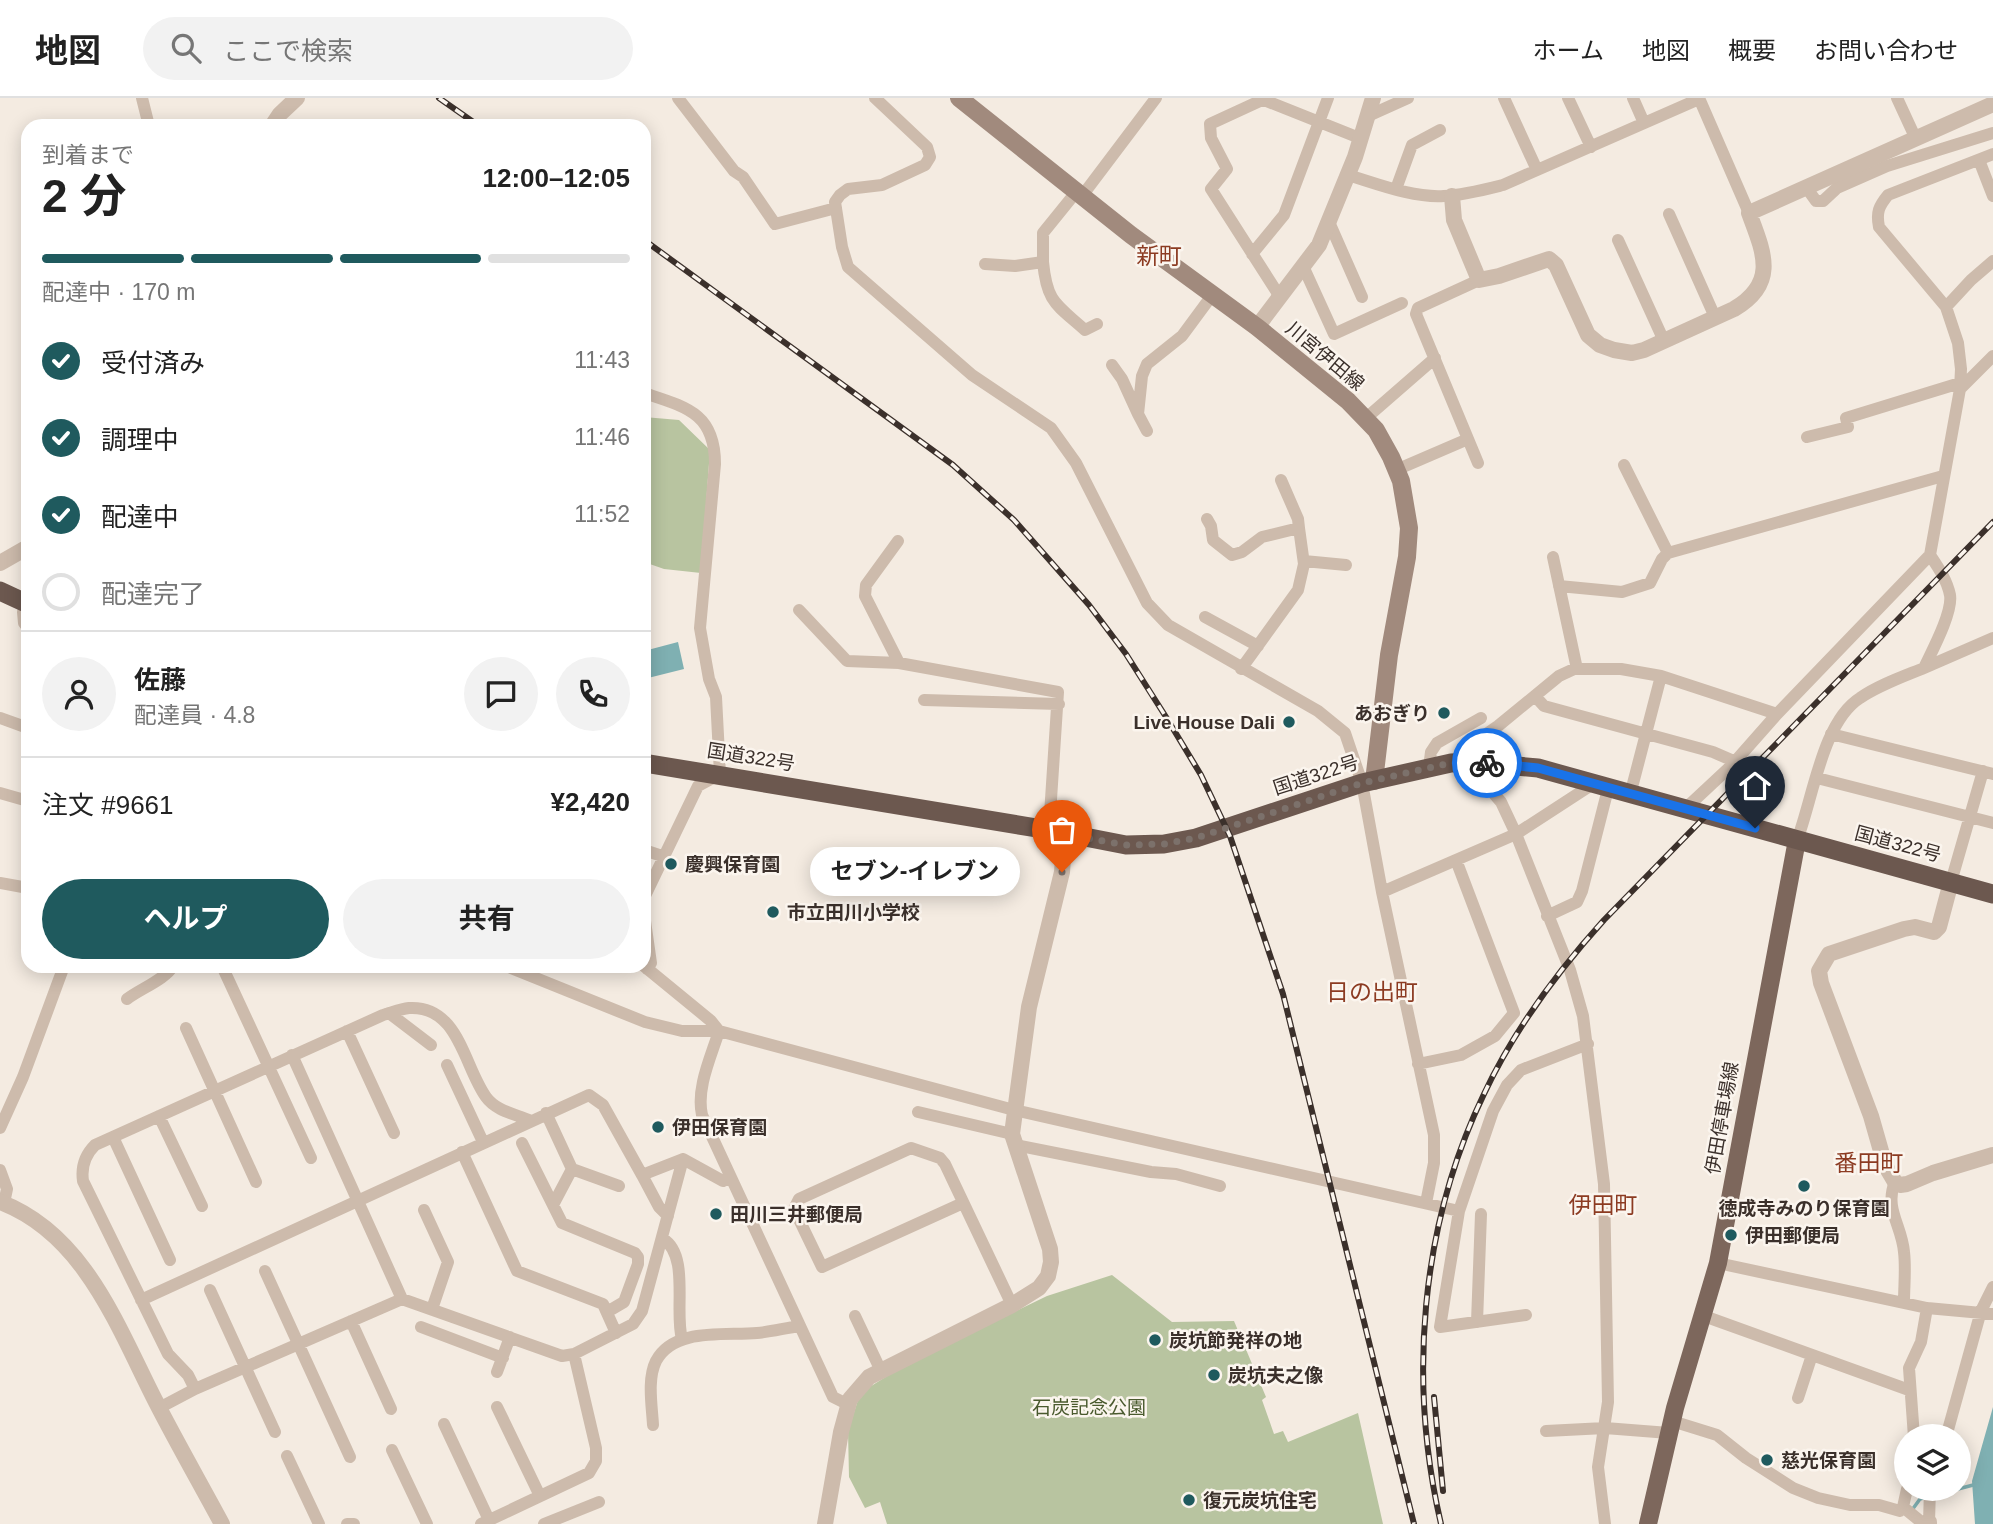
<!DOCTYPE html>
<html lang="ja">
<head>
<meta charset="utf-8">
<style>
  body { margin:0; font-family:Arial,"Noto Sans JP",sans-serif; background:#f2f2f2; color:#222; height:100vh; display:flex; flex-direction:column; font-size:26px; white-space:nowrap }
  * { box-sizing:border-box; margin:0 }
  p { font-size:23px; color:#767676 }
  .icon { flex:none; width:38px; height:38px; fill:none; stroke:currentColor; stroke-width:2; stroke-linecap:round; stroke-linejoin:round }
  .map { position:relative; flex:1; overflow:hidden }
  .side { position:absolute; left:21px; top:21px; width:630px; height:854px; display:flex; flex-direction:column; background:#fff; border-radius:21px; box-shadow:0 4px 18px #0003 }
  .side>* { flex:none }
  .fabs { position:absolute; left:1894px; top:1326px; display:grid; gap:14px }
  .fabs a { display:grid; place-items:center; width:77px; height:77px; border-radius:50%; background:#fff; box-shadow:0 4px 18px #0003; font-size:35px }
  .pin { position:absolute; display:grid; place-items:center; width:60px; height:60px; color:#fff; margin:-72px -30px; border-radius:50% 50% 50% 0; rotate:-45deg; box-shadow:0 0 7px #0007 }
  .pin .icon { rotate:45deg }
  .courier { position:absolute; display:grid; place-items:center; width:70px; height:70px; margin:-35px; border:5px solid #1a73e8; border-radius:50%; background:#fff; color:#222; box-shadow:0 2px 9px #0007 }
  .bubble { position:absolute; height:49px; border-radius:24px; background:#fff; box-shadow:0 4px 18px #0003; font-size:23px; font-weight:700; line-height:49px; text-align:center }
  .head em { font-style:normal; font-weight:700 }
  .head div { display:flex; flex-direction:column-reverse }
  .head { display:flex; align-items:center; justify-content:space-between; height:119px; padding:0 21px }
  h1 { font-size:46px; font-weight:700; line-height:52px }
  .bar { display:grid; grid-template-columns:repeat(4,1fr); gap:10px 7px; align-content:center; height:84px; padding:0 21px }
  .bar i { height:9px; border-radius:5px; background:#e0e0e0 }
  .bar .selected { background:#1f5a5e }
  .bar p { grid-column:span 4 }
  .line { display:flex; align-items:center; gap:18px; padding:0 21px; border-top:2px solid #e0e0e0 }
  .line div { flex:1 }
  .round { display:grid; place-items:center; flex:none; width:74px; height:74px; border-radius:37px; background:#f2f2f2 }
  ol { padding:0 21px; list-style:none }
  li { display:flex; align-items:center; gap:21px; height:77px }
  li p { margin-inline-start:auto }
  li .icon { padding:7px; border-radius:50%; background:#1f5a5e; color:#fff; stroke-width:4 }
  li:last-child { color:#767676 }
  li i { width:38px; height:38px; border:4px solid #e0e0e0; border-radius:50% }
  .action { display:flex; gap:14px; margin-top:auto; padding:14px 21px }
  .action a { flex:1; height:80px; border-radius:42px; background:#1f5a5e; color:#fff; font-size:28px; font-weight:700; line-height:80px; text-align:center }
  .action a+a { background:#f2f2f2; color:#222 }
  header { display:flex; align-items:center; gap:42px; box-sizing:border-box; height:98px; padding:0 35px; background:#fff; border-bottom:2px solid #e0e0e0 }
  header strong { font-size:33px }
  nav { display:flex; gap:38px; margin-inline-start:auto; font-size:24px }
  .search { width:490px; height:63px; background:#f2f2f2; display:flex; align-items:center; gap:18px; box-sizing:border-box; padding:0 24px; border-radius:38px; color:#767676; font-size:26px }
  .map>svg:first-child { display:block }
  .green { fill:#b8c4a0 }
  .water { fill:#7fb0b2 }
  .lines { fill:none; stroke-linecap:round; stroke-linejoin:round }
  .stream { stroke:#7fb0b2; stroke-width:3.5 }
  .minor { stroke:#cdbbac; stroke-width:12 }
  .tertiary { stroke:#cdbbac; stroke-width:16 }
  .secondary { stroke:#a18a7d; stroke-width:18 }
  .primary { stroke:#7d675c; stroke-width:18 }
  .trunk { stroke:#6c584f; stroke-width:19 }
  .rail-casing { stroke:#3b302b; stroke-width:6 }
  .rail { stroke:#fbf5ee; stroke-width:3.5; stroke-dasharray:10; stroke-linecap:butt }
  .done { stroke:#7c716b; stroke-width:7; stroke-dasharray:0 12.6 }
  .route { stroke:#1a73e8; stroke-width:9 }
  .poi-dot { fill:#1f5a5e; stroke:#fbf5ee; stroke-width:2.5 }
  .labels { text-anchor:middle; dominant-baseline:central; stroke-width:5; stroke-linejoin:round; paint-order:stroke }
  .street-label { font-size:19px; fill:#3b302b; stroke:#fbf5ee }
  .poi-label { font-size:19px; font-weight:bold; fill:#3b302b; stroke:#fbf5ee; text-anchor:start }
  .park-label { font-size:19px; fill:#4a5a2e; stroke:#fbf5ee }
  .quarter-label { font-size:23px; fill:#8c3b22; stroke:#fbf5ee }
</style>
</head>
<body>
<header>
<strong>地図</strong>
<div class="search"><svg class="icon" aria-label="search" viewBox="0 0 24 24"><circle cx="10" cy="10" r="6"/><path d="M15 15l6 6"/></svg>ここで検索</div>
<nav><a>ホーム</a><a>地図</a><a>概要</a><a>お問い合わせ</a></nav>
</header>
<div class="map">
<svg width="1993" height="1426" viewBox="0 0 1993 1426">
  <rect width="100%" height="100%" fill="#f4ebe1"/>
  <path class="green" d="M644,319L679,322L710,352L701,475L664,471L644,464Z
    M1112,1177L1172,1224L1234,1223L1266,1299L1262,1302L1274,1336L1283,1333L1288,1344L1358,1315L1383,1426H887L880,1404L865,1410L849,1379L848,1333L858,1302L868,1290L903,1268L1047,1198Z"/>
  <path class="water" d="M678,544L684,571L644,581V553Z
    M1993,1309V1426H1975L1972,1383Z"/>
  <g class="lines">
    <path class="stream" d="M1958,1391L1977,1386
      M1933,1397L1957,1391
      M1912,1412L1920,1401L1926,1399"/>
    <path class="minor" d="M142,0L149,28
      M678,0L734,73L743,79L775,126L836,110
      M875,0L927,49L930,59L925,67L882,87L848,91L840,97L835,104L842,149L848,169L972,277L1051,330L1076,365L1147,505L1168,527L1318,613L1345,635L1362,685L1382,794L1434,1037V1065L1426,1105
      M1259,0L1362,41
      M1504,0L1537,72
      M1568,0L1591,49
      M1633,0L1644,25
      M1699,0L1749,115
      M1897,0L1915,39
      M1262,2L1210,26L1211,40L1227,71L1211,91L1280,199
      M1368,18L1408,0
      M1979,62L1993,98
      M1348,77C1378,86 1413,100 1444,98C1464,97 1483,92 1503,87L1699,1
      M1806,89L1816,103H1823L1837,90L1887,68L1993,35
      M1396,91L1412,47L1440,32
      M1082,98L1156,0
      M1669,116L1715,219
      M1329,124L1362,199
      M1618,142L1664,243
      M1252,156L1284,117L1328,0
      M1043,164C1047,205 1056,206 1085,232L1097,226
      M985,166L1015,168L1043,164V135L1077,93
      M1303,168L1334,236L1402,205
      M1946,209L1971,182L1993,163
      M1112,267L1122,281L1138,316
      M1960,291L1993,258
      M644,295C686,309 715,315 715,366L700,530L709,581L716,599L720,676L698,688L644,800
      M1365,321L1435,260
      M1147,333L1138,316L1142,278L1147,266L1182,238L1213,196
      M1807,339L1848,329L1846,320L1960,285
      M1478,365L1416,216L1418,210L1479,182
      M1396,372L1468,341
      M1281,382L1298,421L1299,430
      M1207,421L1211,428L1213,442L1232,457L1242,454L1262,439L1299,430L1304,466L1298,492L1241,571
      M898,443L866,487L865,498L899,565L1058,594L1049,732
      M1668,455L1943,378
      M1553,459L1577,571
      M1304,463L1346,467
      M1559,488L1622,494L1650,485L1662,461L1668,455L1624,367
      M799,512L847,563L899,565
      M23,514L24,525L28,530
      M1205,519L1258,548
      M1924,570L1993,540
      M1535,598L1544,608L1713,654L1736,664
      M924,602L1059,606
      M0,620L28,630
      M1831,636L1993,676
      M1463,664L1462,655L1465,651L1498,628L1559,578L1574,571H1621L1661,578L1777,616
      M1472,664L1477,676L1501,704L1516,736L1570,872L1583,918L1604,1086L1608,1304L1598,1369L1605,1426
      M1429,670L1431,654L1437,645L1481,620
      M1817,680L1993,725
      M0,695L28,703
      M1630,697L1661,578
      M1686,710L1732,667L1777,616L1930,457L1960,291L1961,271L1958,245L1946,209L1879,129C1876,114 1879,108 1888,97L1993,56
      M1797,742C1813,701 1822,624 1860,600C1879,587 1902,579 1924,570C1932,553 1953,514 1950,497C1947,482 1938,469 1930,457
      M644,752L665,759
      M1951,784L1983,673
      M0,785L28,790
      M1382,794L1516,736L1593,686
      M644,816L651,865L647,871
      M1547,818L1577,804L1582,793L1608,691
      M222,868L311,1060
      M506,868L645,924L682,933H719L1014,1012L1459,1113
      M644,868L711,923L719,933
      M127,901C140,891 166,881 173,868
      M389,915L431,947
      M186,930L256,1084
      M347,933L394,1035
      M719,933C711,959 696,990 702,1017L833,1299L849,1307
      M292,957L402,1201
      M1418,966L1461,957L1495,938L1514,915L1456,762
      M447,967L483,1044
      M918,1014L1012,1036
      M546,1015L572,1071L619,1088
      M159,1018L202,1108
      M0,1030L23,979L64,868
      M113,1039L170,1162
      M522,1045L553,1107L572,1071
      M1015,1047L1151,1074L1176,1076L1220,1088
      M462,1054L517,1173L603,1206L616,1235
      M0,1072L7,1091L4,1105
      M642,1077L659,1109L668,1118
      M1895,1084C1884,1110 1902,1128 1904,1154C1906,1170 1904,1188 1904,1205
      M963,1105L822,1169L794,1111L799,1101L911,1050L940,1060L945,1066L1012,1207
      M553,1107L562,1125L635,1155L638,1159V1166L624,1204L607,1214
      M424,1112L448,1164L432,1211
      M663,1141C690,1157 674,1214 682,1241
      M1718,1165L1927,1210L1993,1216
      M265,1173L350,1359
      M210,1192L275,1334
      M141,1202L589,997L603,1007L642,1077L683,1061L723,1083L730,1079
      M1526,1217L1440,1229L1459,1113L1493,1013L1507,987L1521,972L1588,946
      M855,1218L881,1273
      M1704,1218L1909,1292
      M351,1223L391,1311
      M1477,1224L1481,1116
      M421,1229L503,1260
      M497,1274L510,1239
      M195,1291L188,1277L168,1256L83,1083C81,1069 85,1057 95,1047L383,917C391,915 400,911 409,910C459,907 464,969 486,999C496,1013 515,1016 529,1022
      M1798,1300L1812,1257
      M497,1309L540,1398
      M159,1310L195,1291L402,1201L562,1258L574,1256L633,1226L642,1213L683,1061
      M1672,1323L1717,1337L1746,1360L1793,1390L1818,1400L1850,1407H1879L1900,1413L1903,1409
      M444,1326L489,1422
      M653,1327C652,1308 647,1281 656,1263C674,1229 726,1238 757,1235C771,1234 785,1230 800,1228
      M1546,1333L1605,1330L1669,1335
      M1914,1339L1909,1270L1921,1244L1927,1210
      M1946,1339L1981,1213L1993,1189
      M392,1352L427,1426
      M287,1358L319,1426
      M1903,1409L1920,1423L1929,1424L1930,1391
      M1903,1409L1907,1391
      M347,1426H354
      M481,1426L589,1375L596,1363V1350L574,1256
      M544,1426L599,1404"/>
    <path class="tertiary" d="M272,28L280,16L297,0
      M1452,98L1454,122L1479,182L1499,178L1549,161L1556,167L1588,237L1600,247L1614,252L1632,255L1644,252L1734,211C1778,185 1764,155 1749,115L1993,6
      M1257,229L1319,147L1355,59L1373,0
      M0,465L28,449
      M1951,784L1939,829L1934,834L1915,829L1904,831L1829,856L1819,873L1821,885L1871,1018L1885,1067L1895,1084L1900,1087L1907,1086L1933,1075L1993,1057
      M0,1104C85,1136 118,1230 156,1304C177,1345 200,1385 222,1426
      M1929,1424V1426
      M825,1426L841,1334L850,1301L869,1279L1012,1207L1039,1190L1048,1178L1051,1164L1050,1151L1012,1036L1029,909L1062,774L1065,736"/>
    <path class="secondary" d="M959,0L1131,137L1257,229L1348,303L1376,332L1391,359L1401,383L1409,430L1407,459L1389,557L1374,683"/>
    <path class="primary" d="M1648,1426L1675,1310L1718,1165L1797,742"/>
    <path class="trunk" d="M0,493L28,506
      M644,665L1049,732L1126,747L1164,746L1196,740L1362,685L1451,665L1472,664L1538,670L1993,796"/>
    <defs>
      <path id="rail" d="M439,0L479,28
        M644,142L953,367L1014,422L1089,507L1126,556L1166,619L1201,677L1230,738L1283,896L1414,1426
        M1434,1299L1443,1393
        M1441,1426C1408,1284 1420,1128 1484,996C1514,932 1557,874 1604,822L1993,424"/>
    </defs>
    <use href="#rail" class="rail-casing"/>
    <use href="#rail" class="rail"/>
  </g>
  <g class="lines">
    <path class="done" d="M1062,774L1065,736L1126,747L1164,746L1196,740L1362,685L1451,665H1487"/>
    <path class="route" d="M1487,665L1538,670L1755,730"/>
  </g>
  <g class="poi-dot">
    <circle cx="1444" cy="615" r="7"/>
    <circle cx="1289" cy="624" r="7"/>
    <circle cx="671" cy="766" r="7"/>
    <circle cx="773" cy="814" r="7"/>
    <circle cx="658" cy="1029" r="7"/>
    <circle cx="1804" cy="1088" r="7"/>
    <circle cx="716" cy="1116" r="7"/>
    <circle cx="1731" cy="1137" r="7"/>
    <circle cx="1155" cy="1242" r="7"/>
    <circle cx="1214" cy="1277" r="7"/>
    <circle cx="1767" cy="1362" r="7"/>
    <circle cx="1189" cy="1402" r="7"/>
  </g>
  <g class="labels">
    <g class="street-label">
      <text transform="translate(1325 258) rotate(40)">川宮伊田線</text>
      <text transform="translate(751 659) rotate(9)">国道322号</text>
      <text transform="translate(1316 677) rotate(-18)">国道322号</text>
      <text transform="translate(1898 746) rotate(15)">国道322号</text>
      <text transform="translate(1722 1020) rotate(-80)">伊田停車場線</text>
    </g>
    <g class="poi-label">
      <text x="1430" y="615" text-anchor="end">あおぎり</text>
      <text x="1275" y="624" text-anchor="end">Live House Dali</text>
      <text x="685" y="766">慶興保育園</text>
      <text x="787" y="814">市立田川小学校</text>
      <text x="672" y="1029">伊田保育園</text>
      <text x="1804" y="1110" text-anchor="middle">徳成寺みのり保育園</text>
      <text x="730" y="1116">田川三井郵便局</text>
      <text x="1745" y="1137">伊田郵便局</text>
      <text x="1169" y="1242">炭坑節発祥の地</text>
      <text x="1228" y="1277">炭坑夫之像</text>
      <text x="1781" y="1362">慈光保育園</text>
      <text x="1203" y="1402">復元炭坑住宅</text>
    </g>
    <g class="park-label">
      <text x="1089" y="1309">石炭記念公園</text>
    </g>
    <g class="quarter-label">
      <text x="1159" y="158">新町</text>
      <text x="1372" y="894">日の出町</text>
      <text x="1869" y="1065">番田町</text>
      <text x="1603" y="1107">伊田町</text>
    </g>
  </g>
</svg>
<div class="fabs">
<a><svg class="icon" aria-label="layers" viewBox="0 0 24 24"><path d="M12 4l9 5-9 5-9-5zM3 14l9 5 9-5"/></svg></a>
</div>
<div class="pin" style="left:1062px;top:774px;background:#ea580c"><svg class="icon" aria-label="bag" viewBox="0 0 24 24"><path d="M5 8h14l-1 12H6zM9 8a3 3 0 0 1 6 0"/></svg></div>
<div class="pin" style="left:1755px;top:730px;background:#1f2937"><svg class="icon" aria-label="home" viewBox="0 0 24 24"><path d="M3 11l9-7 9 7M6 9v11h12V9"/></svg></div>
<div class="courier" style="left:1487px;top:665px"><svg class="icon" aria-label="bike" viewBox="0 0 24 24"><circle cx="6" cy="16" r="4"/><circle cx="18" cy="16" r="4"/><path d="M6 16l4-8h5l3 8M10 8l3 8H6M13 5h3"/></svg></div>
<div class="bubble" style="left:810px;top:749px;width:210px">セブン-イレブン</div>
<section class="side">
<div class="head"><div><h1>2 分</h1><p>到着まで</p></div><em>12:00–12:05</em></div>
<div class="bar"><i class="selected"></i><i class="selected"></i><i class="selected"></i><i></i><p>配達中 · 170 m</p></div>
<ol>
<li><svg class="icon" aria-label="check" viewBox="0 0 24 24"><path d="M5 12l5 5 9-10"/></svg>受付済み<p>11:43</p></li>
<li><svg class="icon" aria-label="check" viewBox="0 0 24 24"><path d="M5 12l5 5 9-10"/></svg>調理中<p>11:46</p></li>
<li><svg class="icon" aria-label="check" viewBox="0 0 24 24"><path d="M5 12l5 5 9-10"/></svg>配達中<p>11:52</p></li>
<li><i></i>配達完了</li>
</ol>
<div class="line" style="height:126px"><a class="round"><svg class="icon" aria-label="person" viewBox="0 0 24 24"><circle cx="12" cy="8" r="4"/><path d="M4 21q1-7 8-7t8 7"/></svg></a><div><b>佐藤</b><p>配達員 · 4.8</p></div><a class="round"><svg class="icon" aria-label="chat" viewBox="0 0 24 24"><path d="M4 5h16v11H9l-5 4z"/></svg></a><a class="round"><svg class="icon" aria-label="phone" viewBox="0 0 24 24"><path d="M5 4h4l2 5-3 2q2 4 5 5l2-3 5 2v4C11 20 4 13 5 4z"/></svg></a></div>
<div class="line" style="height:91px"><div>注文 #9661</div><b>¥2,420</b></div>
<div class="action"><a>ヘルプ</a><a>共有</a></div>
</section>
</div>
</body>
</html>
